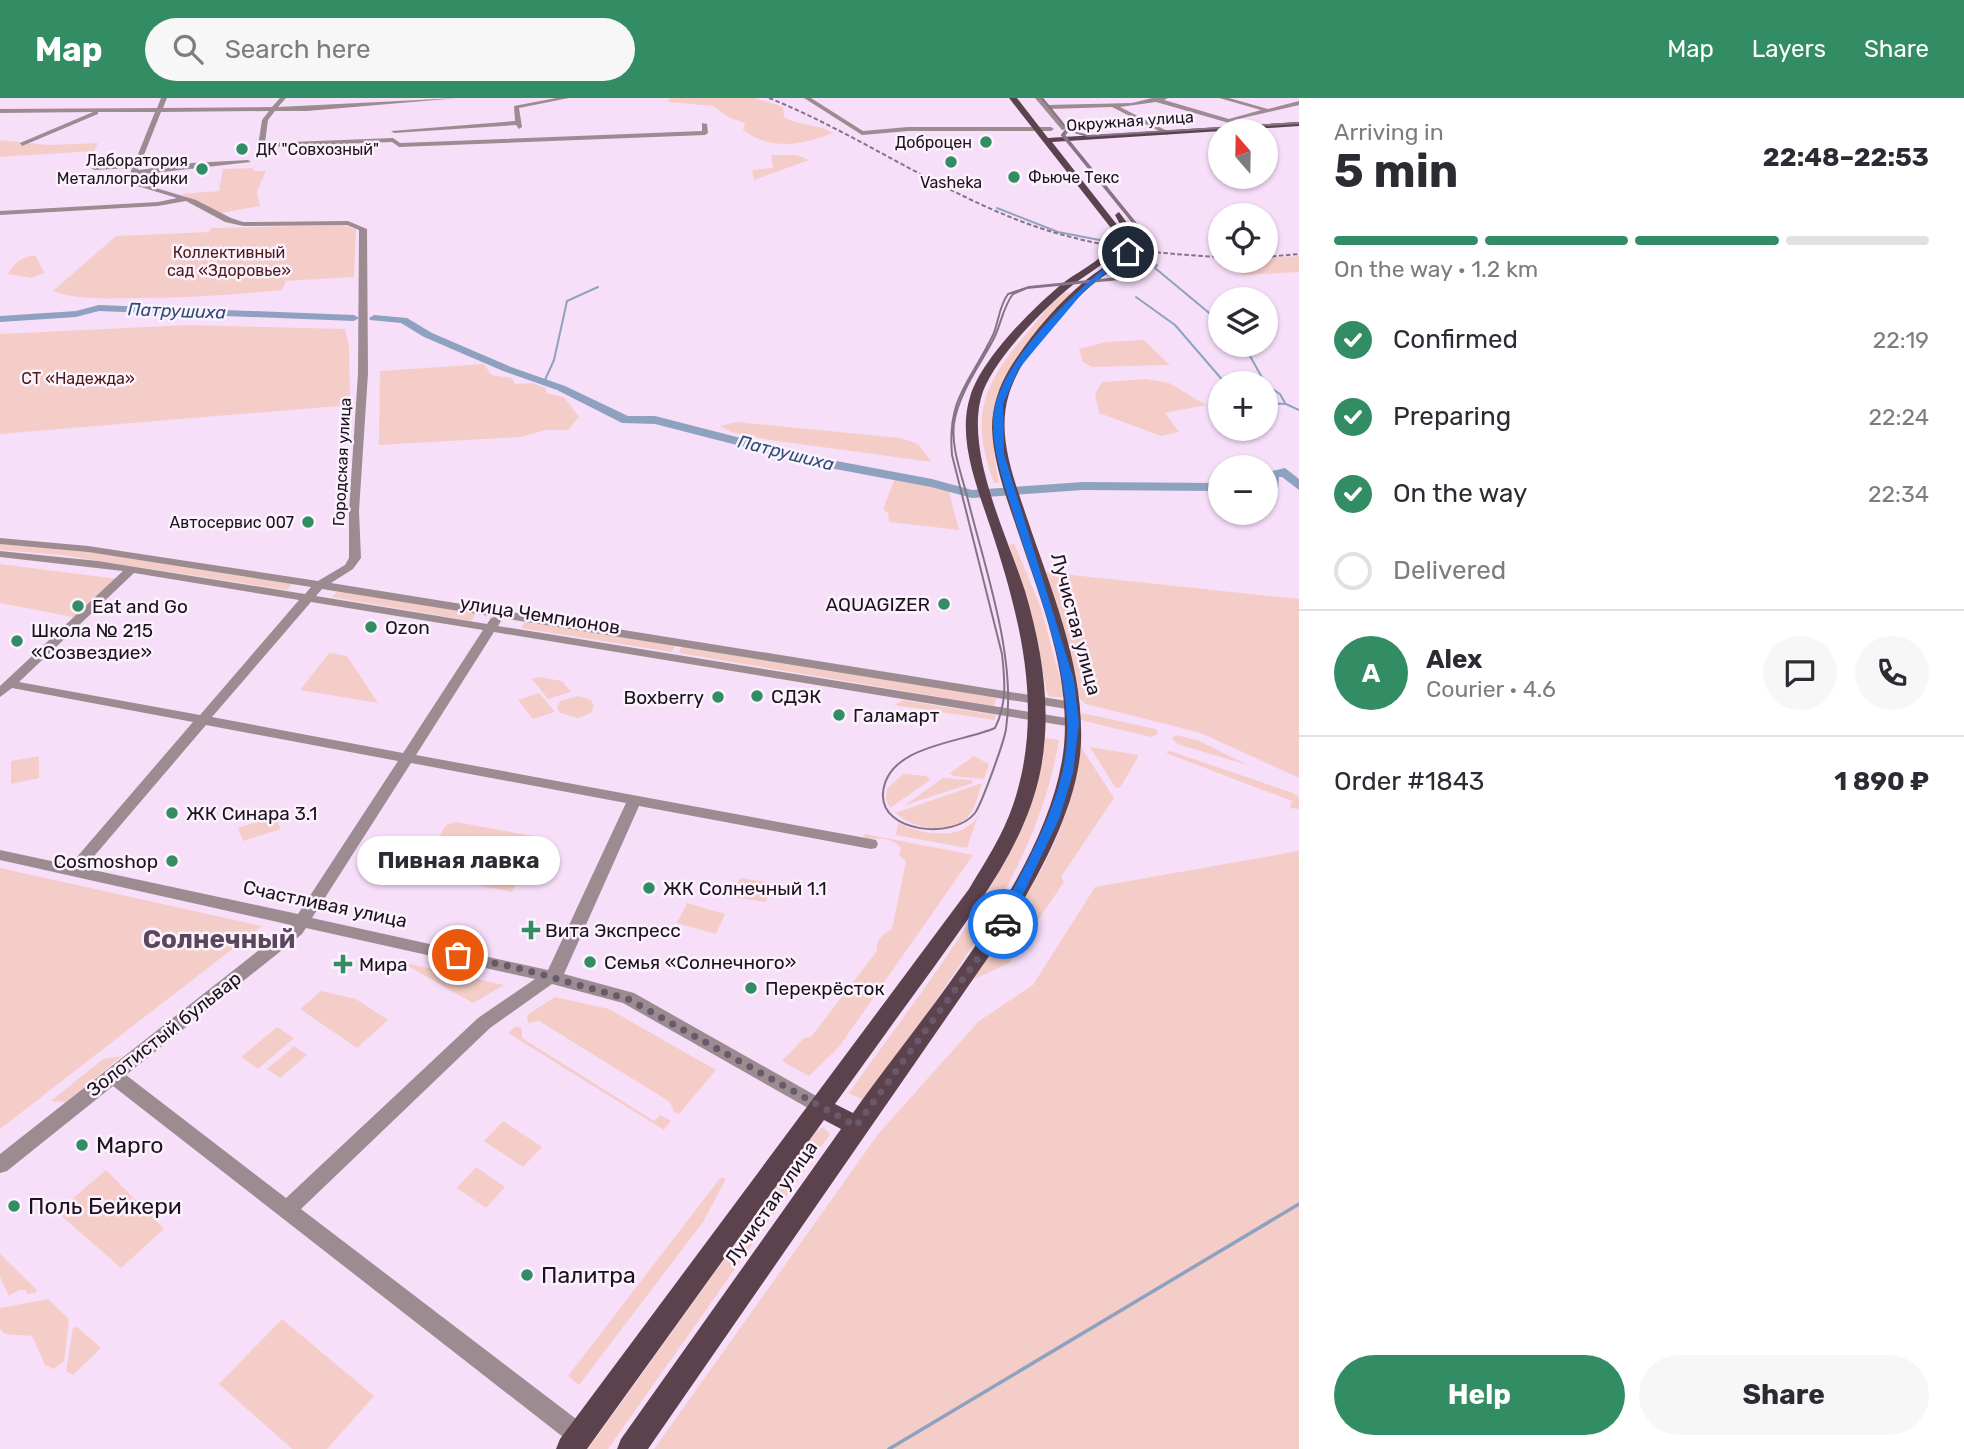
<!DOCTYPE html>
<html lang="en">
<head>
<meta charset="utf-8">
<style>
  body { margin:0; font-family:Rubik,sans-serif; background:#f7f7f7; color:#2b2b33; height:100vh; display:flex; flex-direction:column; font-size:26px; white-space:nowrap }
  * { box-sizing:border-box; margin:0 }
  p { font-size:23px; color:#7c7c81 }
  .icon { flex:none; width:38px; height:38px; fill:none; stroke:currentColor; stroke-width:2; stroke-linecap:round; stroke-linejoin:round }
  .map { position:relative; flex:1; overflow:hidden }
  .side { display:flex; flex-direction:column; background:#fff; width:665px }
  .side>* { flex:none }
  .needle { width:46px; rotate:340deg }
  .buttons { position:absolute; left:1208px; top:21px; display:grid; gap:14px }
  .buttons a { display:grid; place-items:center; width:70px; height:70px; border-radius:50%; background:#fff; box-shadow:0 2px 5px #0004; font-size:35px }
  .pin { position:absolute; display:grid; place-items:center; width:60px; height:60px; color:#fff; margin:-30px; border:4px solid #fff; border-radius:50%; box-shadow:0 2px 7px #0007 }
  .courier { position:absolute; display:grid; place-items:center; width:70px; height:70px; margin:-35px; border:5px solid #1a73e8; border-radius:50%; background:#fff; color:#222; box-shadow:0 2px 9px #0007 }
  .bubble { position:absolute; height:49px; border-radius:24px; background:#fff; box-shadow:0 2px 5px #0004; font-size:23px; font-weight:700; line-height:49px; text-align:center }
  .headline em { font-style:normal; font-weight:700 }
  .headline div { display:flex; flex-direction:column-reverse }
  .headline { display:flex; align-items:center; justify-content:space-between; height:119px; padding:0 35px }
  h1 { font-size:46px; font-weight:700; line-height:52px }
  .bar { display:grid; grid-template-columns:repeat(4,1fr); gap:10px 7px; align-content:center; height:84px; padding:0 35px }
  .bar i { height:9px; border-radius:5px; background:#e1e1e2 }
  .bar .selected { background:#338d64 }
  .bar p { grid-column:span 4 }
  .line { display:flex; align-items:center; gap:18px; padding:0 35px; border-top:2px solid #e1e1e2 }
  .line div { flex:1 }
  .round { display:grid; place-items:center; flex:none; width:74px; height:74px; border-radius:37px; background:#f7f7f7 }
  ol { padding:0 35px; list-style:none }
  li { display:flex; align-items:center; gap:21px; height:77px }
  li p { margin-inline-start:auto }
  li .icon { padding:7px; border-radius:50%; background:#338d64; color:#fff; stroke-width:4 }
  li:last-child { color:#7c7c81 }
  li i { width:38px; height:38px; border:4px solid #e1e1e2; border-radius:50% }
  .action { display:flex; gap:14px; margin-top:auto; padding:14px 35px }
  .action a { flex:1; height:80px; border-radius:42px; background:#338d64; color:#fff; font-size:28px; font-weight:700; line-height:80px; text-align:center }
  .action a+a { background:#f7f7f7; color:#2b2b33 }
  header { display:flex; align-items:center; gap:42px; box-sizing:border-box; height:98px; padding:0 35px; background:#338d64; color:#fff }
  header strong { font-size:33px }
  nav { display:flex; gap:38px; margin-inline-start:auto; font-size:24px }
  .search { width:490px; height:63px; background:#f7f7f7; display:flex; align-items:center; gap:18px; box-sizing:border-box; padding:0 24px; border-radius:38px; color:#7c7c81; font-size:26px }
  main { display:flex; flex:1; min-height:0 }
  .map>svg:first-child { display:block }
  .green { fill:#f5cdc8 }
  .lines { fill:none; stroke-linecap:round; stroke-linejoin:round }
  .stream-far1 { stroke:#8ea2bf; stroke-width:2 }
  .stream { stroke:#8ea2bf; stroke-width:3.5 }
  .river { fill:#8ea2bf; fill-rule:evenodd }
  .minor { fill:#9c8c92; fill-rule:evenodd }
  .major { fill:#5c424c; fill-rule:evenodd }
  .tram { stroke:#847486; stroke-width:2 }
  .rail { stroke:#847486; stroke-width:2; stroke-dasharray:4.5 2.5; stroke-linecap:butt }
  .route { fill:#1a73e8 }
  .done { stroke:#685a6a; stroke-width:7; stroke-dasharray:0 12.6 }
  .poi-dot { fill:#338d64; stroke:#fbf2fd; stroke-width:2.5 }
  .labels { text-anchor:middle; dominant-baseline:central; stroke-width:5; stroke-linejoin:round; paint-order:stroke }
  .far-street-label { font-size:16px; fill:#1b121c; stroke:#fbf2fd }
  .far-poi-label { font-size:16px; fill:#1b121c; stroke:#fbf2fd; text-anchor:end }
  .far-park-label { font-size:16px; fill:#4c1915; stroke:#fbf2fd }
  .far-water-label { font-size:18px; font-style:italic; fill:#2f4c75; stroke:#fbf2fd }
  .poi-label { font-size:19px; fill:#1b121c; stroke:#fbf2fd; text-anchor:start }
  .street-label { font-size:19px; fill:#1b121c; stroke:#fbf2fd }
  .near-poi-label { font-size:23px; fill:#1b121c; stroke:#fbf2fd; text-anchor:start }
  .district-label { font-size:26px; font-weight:bold; fill:#5a465d; stroke:#fbf2fd }
</style>
</head>
<body>
<header>
<strong>Map</strong>
<div class="search"><svg class="icon" aria-label="search" viewBox="0 0 24 24"><circle cx="10" cy="10" r="6"/><path d="M15 15l6 6"/></svg>Search here</div>
<nav><a>Map</a><a>Layers</a><a>Share</a></nav>
</header>
<main>
<div class="map">
<svg width="1299" height="1351" viewBox="0 0 1299 1351">
  <rect width="100%" height="100%" fill="#f7dffa"/>
  <path class="green" d="M670,0H755L783,9L784,19C804,30 818,25 833,35C803,47 771,53 743,32L745,25L728,19L713,8L667,4Z
    M0,42L48,47L98,45L94,53L0,59Z
    M771,57H797L809,62L754,82L752,72L773,70Z
    M253,70V73H266L257,94L260,108L221,115L181,96L219,93L223,71Z
    M344,127L356,131L354,179L286,183L282,192C234,197 188,200 140,200C111,200 80,203 53,193L116,138L209,134L211,130Z
    M29,158H36L44,175L32,180L7,176L18,163Z
    M1299,158V174L1243,177L1217,163Z
    M1064,194L1071,195L1001,289C989,321 992,351 999,385H994C969,318 983,285 1028,234C1039,221 1051,203 1064,194Z
    M188,227L345,231L349,248L350,307L0,336V236Z
    M1144,242L1170,267L1092,269L1083,264L1079,251L1106,244Z
    M484,266L491,277L512,280L515,286L532,285L546,290V295L564,299L579,319L568,332H546L520,339L379,347L380,273Z
    M1146,281L1169,285L1206,307L1165,315L1179,334L1161,338L1099,315L1095,296L1102,284Z
    M736,324L901,340L918,346L932,364L770,342L731,334L720,328Z
    M895,380L948,390L959,432L889,424L888,415L883,411Z
    M1014,445L1041,510L1065,599H1050L1047,595L1032,520L1009,447Z
    M0,446L68,451L293,485L287,492L61,457L0,452Z
    M0,466L118,481L78,520L0,505Z
    M1044,474L1299,501V680L1201,635L1086,606L1080,601Z
    M338,492L476,515L471,523L332,499Z
    M526,523L676,546L672,554L521,530Z
    M682,547L996,600L994,608L679,555Z
    M329,555L347,558L378,605L300,592Z
    M539,579L562,583L571,594L548,601L532,581Z
    M539,595L555,614L533,621L518,602Z
    M578,598L591,602L594,608L591,615L578,620L560,615L557,609L560,603Z
    M903,602L995,617L996,619L994,622L894,607Z
    M1082,615L1156,631L1158,636L1151,639L1084,623L1078,620Z
    M1177,637L1199,643L1248,667L1177,646L1172,640Z
    M1046,640L1059,642C1036,780 942,891 865,1003L849,995C911,907 981,821 1025,722C1037,696 1040,668 1046,640Z
    M1079,646L1114,700L1061,779L1064,784L1009,865L970,883C1019,810 1075,737 1079,646Z
    M1090,649L1139,657L1120,690L1115,689Z
    M1170,653L1293,695L1299,699V711L1290,710L1292,703L1166,655Z
    M39,658V680L11,686V663Z
    M974,658L989,666L984,681L953,678L950,675Z
    M903,676L927,678L930,682L890,710L886,702L887,691Z
    M943,680L972,682L973,685L905,707Z
    M982,685C978,696 976,711 967,720C948,739 913,730 895,715Z
    M989,686L967,750L896,737L898,725C920,736 961,744 977,719C982,709 985,697 989,686Z
    M275,718L281,731L243,743L238,730Z
    M456,724L539,739L512,794L467,785L489,743L474,741L454,777L420,770L446,727Z
    M865,736L973,757L839,949L809,978L782,963L804,940L811,939L877,853C875,842 884,835 892,831L906,763L899,757L901,750C887,736 880,743 864,740Z
    M1299,753V1351H654L879,1035L979,923L1033,887L1095,789Z
    M0,770L262,828L0,1031Z
    M741,780L771,785L766,804L732,799L734,788Z
    M687,805L725,816L716,836L677,825Z
    M401,864L504,887L473,905Z
    M321,893L356,901L388,922L357,950L300,911Z
    M555,899L609,911L716,972L679,1016L674,1014L670,1004L539,923L528,925L527,917Z
    M516,928L522,931V940L654,1023L660,1017L671,1023L664,1032L508,935Z
    M277,929L294,940L258,971L241,959Z
    M294,948L307,957L280,980L267,971Z
    M122,958L66,1004L51,1003L103,961Z
    M503,1023L542,1049L523,1069L484,1043Z
    M823,1029L830,1036L608,1351H588L816,1034Z
    M476,1069L505,1089L486,1110L457,1090Z
    M106,1072L164,1131L121,1170L57,1114Z
    M721,1079L726,1081L703,1124L579,1287L568,1278Z
    M0,1156L37,1192L36,1195L26,1196L27,1192H19L9,1198L0,1179Z
    M48,1201L69,1221L64,1263L54,1271L45,1267L32,1238L5,1236L0,1231V1210Z
    M282,1221L374,1298L327,1351H292L219,1286Z
    M77,1229L101,1250L73,1277L66,1273L73,1230Z"/>
  <g class="lines">
    <path class="stream-far1" d="M997,110L1058,134L1110,144
      M1157,167L1155,170L1220,224
      M1136,199L1175,227L1225,285
      M1244,247L1265,285
      M544,284L554,262L567,203L598,189
      M1265,286L1280,296L1285,305
      M1265,305L1286,306L1299,312"/>
    <path class="stream" d="M889,1351L1299,1106"/>
    <path class="river" d="M99,207L354,217L359,220L354,223L99,213L76,219L0,224V218L76,213Z
      M374,217L407,220L432,235L511,269L565,288L628,318H655L815,359L932,381L972,392L1083,384L1220,385V393L1083,392L972,400L931,389L814,367L655,326L622,325L557,292L503,273L424,239L401,225L370,222L369,220Z
      M1285,370L1299,381V392L1282,379H1279L1278,391L1265,394L1268,374Z"/>
    <path class="minor" d="M161,0H167L163,10L272,9L280,0H286L278,9L459,0L307,13H275L268,22L265,45L393,40L400,45L702,33V25L707,26L708,35L705,37L399,49L392,44L264,49L263,54L260,56L257,54L262,22L269,13L161,14L138,72L192,65L248,62L251,64L136,77V84L196,102L231,120L243,124L348,123L367,131L368,275L359,413L361,460L353,471L331,485L1073,604L1080,608L1073,612L322,491L316,498L487,526L491,520L495,519L501,523L498,528L1073,621L1080,625L1073,629L494,534L416,657L871,741L876,742L878,746L876,750L871,751L639,708L564,876L634,895L827,1004L830,1009L827,1014L821,1017L815,1014L623,905L552,886L490,930L301,1111L588,1330L591,1338L588,1346L580,1349L572,1346L113,988L7,1073L0,1075V1056L291,827L0,762V752L70,767L193,624L12,590L0,599V588L123,473L0,459V453L98,463L305,496L311,489L88,454L0,446V440L88,448L318,483L345,467L349,460V413L358,275L359,132L347,127L243,128L225,124L186,103L158,108L0,117V113L158,104L177,100L131,86L129,79L132,70L94,72L91,70L134,66L155,14H98V16L22,48L20,45L93,14L0,15V11L157,10ZM134,475L299,502L200,617L19,584ZM311,504L483,532L403,655L212,619ZM206,627L398,663L298,816L84,770ZM411,665L626,705L548,872L312,820ZM306,830L535,881L478,920L286,1100L126,977L302,836Z
      M556,0H569L519,10L522,29L519,31L516,27L394,35L391,33L515,23L514,8Z
      M804,0H811L863,33L908,29H1051L1054,31L1051,33H908L862,37Z
      M1035,0H1041L1047,7L1132,5L1152,0H1168L1164,2L1229,21L1261,12L1219,0H1229L1268,11L1299,3V7L1234,22L1252,28L1250,31L1156,4L1120,9L1169,34L1167,37L1112,9L1050,11L1067,31L1062,32Z"/>
    <path class="major" d="M1009,0H1017L1048,40L1299,24V28L1052,44L1118,128L1124,141C1113,163 1092,172 1074,186C1045,209 990,264 981,300C966,356 1008,440 1025,493C1042,550 1052,611 1041,670C1027,745 977,808 934,869C901,914 868,960 835,1006L853,1015C924,914 1051,773 1064,648C1071,571 1037,493 1014,422C1004,393 993,361 992,330C992,309 999,288 1010,270C1030,238 1057,206 1086,182C1098,172 1112,165 1123,153L1126,137L1115,117L1119,114L1136,137L1133,154C1121,168 1105,176 1092,187C1060,215 1022,255 1009,296C996,337 1014,381 1027,420C1051,492 1084,567 1081,645C1078,714 1031,791 996,848L648,1351H617L621,1341L841,1031L824,1022L587,1351H556L560,1341L969,791C985,764 1003,737 1013,707C1045,613 1020,519 990,428C977,389 957,340 970,299C981,261 1033,210 1063,185C1081,171 1104,163 1114,141L1111,130Z"/>
    <path class="tram" d="M1042,0L1068,32L1088,38L1299,25
      M1067,31L1062,37L1149,144L1150,162L1139,178L1029,189L1008,196C999,208 999,223 993,237C970,285 947,299 952,357L1002,556C1005,583 1007,606 995,630C961,645 887,647 883,695C880,735 954,742 975,715C982,705 1004,644 1006,631C1017,559 984,468 967,398C961,375 951,349 954,325C959,295 978,270 992,244C1001,229 1002,210 1013,196L1027,190L1140,179L1148,174L1154,148L1064,37L1070,31"/>
    <path class="rail" d="M769,0C861,37 943,97 1037,129C1096,149 1158,156 1220,159
      M1265,159L1299,156"/>
  </g>
  <path class="route" d="M1126,152L1131,154L1085,192L1036,250L1018,272L1003,306L1004,356L1074,582L1079,625L1073,675L1060,719L1009,826L1003,831L996,826C1026,763 1071,695 1067,623C1064,553 1034,484 1014,418C1004,385 986,337 996,304C1015,246 1080,190 1126,152Z"/>
  <g class="lines">
    <path class="done" d="M458,857L526,872L628,901L856,1028L1003,826"/>
  </g>
  <g class="poi-dot">
    <circle cx="986" cy="44" r="7"/>
    <circle cx="242" cy="51" r="7"/>
    <circle cx="951" cy="64" r="7"/>
    <circle cx="202" cy="71" r="7"/>
    <circle cx="1014" cy="79" r="7"/>
    <circle cx="308" cy="424" r="7"/>
    <circle cx="944" cy="506" r="7"/>
    <circle cx="78" cy="508" r="7"/>
    <circle cx="371" cy="529" r="7"/>
    <circle cx="17" cy="543" r="7"/>
    <circle cx="757" cy="598" r="7"/>
    <circle cx="718" cy="599" r="7"/>
    <circle cx="839" cy="617" r="7"/>
    <circle cx="172" cy="715" r="7"/>
    <circle cx="172" cy="763" r="7"/>
    <circle cx="649" cy="790" r="7"/>
    <path d="M527.5 821.5h7v7h7v7h-7v7h-7v-7h-7v-7h7z"/>
    <circle cx="590" cy="864" r="7"/>
    <path d="M339.5 855.5h7v7h7v7h-7v7h-7v-7h-7v-7h7z"/>
    <circle cx="751" cy="890" r="7"/>
    <circle cx="82" cy="1047" r="7"/>
    <circle cx="14" cy="1108" r="7"/>
    <circle cx="527" cy="1177" r="7"/>
  </g>
  <g class="labels">
    <g class="far-street-label">
      <text transform="translate(1130 23) rotate(-4)">Окружная улица</text>
      <text transform="translate(342 364) rotate(-87)">Городская улица</text>
    </g>
    <g class="far-poi-label">
      <text x="972" y="44">Доброцен</text>
      <text x="256" y="51" text-anchor="start">ДК "Совхозный"</text>
      <text x="188" y="62">Лаборатория<tspan x="188" dy="18">Металлографики</tspan></text>
      <text x="1028" y="79" text-anchor="start">Фьюче Текс</text>
      <text x="951" y="84" text-anchor="middle">Vasheka</text>
      <text x="294" y="424">Автосервис 007</text>
    </g>
    <g class="far-park-label">
      <text x="229" y="154">Коллективный<tspan x="229" dy="18">сад «Здоровье»</tspan></text>
      <text x="78" y="280">СТ «Надежда»</text>
    </g>
    <g class="far-water-label">
      <text transform="translate(177 213) rotate(2)">Патрушиха</text>
      <text transform="translate(786 355) rotate(14)">Патрушиха</text>
    </g>
    <g class="poi-label">
      <text x="930" y="506" text-anchor="end">AQUAGIZER</text>
      <text x="92" y="508">Eat and Go</text>
      <text x="385" y="529">Ozon</text>
      <text x="31" y="532">Школа № 215<tspan x="31" dy="22">«Созвездие»</tspan></text>
      <text x="771" y="598">СДЭК</text>
      <text x="704" y="599" text-anchor="end">Boxberry</text>
      <text x="853" y="617">Галамарт</text>
      <text x="186" y="715">ЖК Синара 3.1</text>
      <text x="158" y="763" text-anchor="end">Cosmoshop</text>
      <text x="663" y="790">ЖК Солнечный 1.1</text>
      <text x="545" y="832">Вита Экспресс</text>
      <text x="604" y="864">Семья «Солнечного»</text>
      <text x="359" y="866">Мира</text>
      <text x="765" y="890">Перекрёсток</text>
    </g>
    <g class="street-label">
      <text transform="translate(540 517) rotate(9)">улица Чемпионов</text>
      <text transform="translate(1076 526) rotate(75)">Лучистая улица</text>
      <text transform="translate(325 806) rotate(12)">Счастливая улица</text>
      <text transform="translate(164 936) rotate(-38)">Золотистый бульвар</text>
      <text transform="translate(771 1105) rotate(-55)">Лучистая улица</text>
    </g>
    <g class="near-poi-label">
      <text x="96" y="1047">Марго</text>
      <text x="28" y="1108">Поль Бейкери</text>
      <text x="541" y="1177">Палитра</text>
    </g>
    <g class="district-label">
      <text x="219" y="841">Солнечный</text>
    </g>
  </g>
</svg>
<div class="buttons">
<a><svg class="needle" viewBox="-14 -14 28 28"><path d="M0-13l5 13h-10z" fill="#e53935"/><path d="M0 13l5-13h-10z" fill="#7c7c81"/></svg></a>
<a><svg class="icon" aria-label="locate" viewBox="0 0 24 24"><circle cx="12" cy="12" r="6"/><path d="M12 2v4M12 18v4M2 12h4M18 12h4"/></svg></a>
<a><svg class="icon" aria-label="layers" viewBox="0 0 24 24"><path d="M12 4l9 5-9 5-9-5zM3 14l9 5 9-5"/></svg></a>
<a>+</a>
<a>−</a>
</div>
<div class="pin" style="left:458px;top:857px;background:#ea580c"><svg class="icon" aria-label="bag" viewBox="0 0 24 24"><path d="M5 8h14l-1 12H6zM9 8a3 3 0 0 1 6 0"/></svg></div>
<div class="pin" style="left:1128px;top:154px;background:#1f2937"><svg class="icon" aria-label="home" viewBox="0 0 24 24"><path d="M3 11l9-7 9 7M6 9v11h12V9"/></svg></div>
<div class="courier" style="left:1003px;top:826px"><svg class="icon" aria-label="car" viewBox="0 0 24 24"><path d="M5 17H2v-5l4-1 3-4h7l3 4 3 1v5h-3M9 17h6M6 11h13"/><circle cx="7" cy="17" r="2"/><circle cx="17" cy="17" r="2"/></svg></div>
<div class="bubble" style="left:357px;top:738px;width:203px">Пивная лавка</div>
</div>
<section class="side">
<div class="headline"><div><h1>5 min</h1><p>Arriving in</p></div><em>22:48–22:53</em></div>
<div class="bar"><i class="selected"></i><i class="selected"></i><i class="selected"></i><i></i><p>On the way · 1.2 km</p></div>
<ol>
<li><svg class="icon" aria-label="check" viewBox="0 0 24 24"><path d="M5 12l5 5 9-10"/></svg>Confirmed<p>22:19</p></li>
<li><svg class="icon" aria-label="check" viewBox="0 0 24 24"><path d="M5 12l5 5 9-10"/></svg>Preparing<p>22:24</p></li>
<li><svg class="icon" aria-label="check" viewBox="0 0 24 24"><path d="M5 12l5 5 9-10"/></svg>On the way<p>22:34</p></li>
<li><i></i>Delivered</li>
</ol>
<div class="line" style="height:126px"><b class="round" style="background:#338d64;color:#fff">A</b><div><b>Alex</b><p>Courier · 4.6</p></div><a class="round"><svg class="icon" aria-label="chat" viewBox="0 0 24 24"><path d="M4 5h16v11H9l-5 4z"/></svg></a><a class="round"><svg class="icon" aria-label="phone" viewBox="0 0 24 24"><path d="M5 4h4l2 5-3 2q2 4 5 5l2-3 5 2v4C11 20 4 13 5 4z"/></svg></a></div>
<div class="line" style="height:91px"><div>Order #1843</div><b>1 890 ₽</b></div>
<div class="action"><a>Help</a><a>Share</a></div>
</section>
</main>
</body>
</html>
